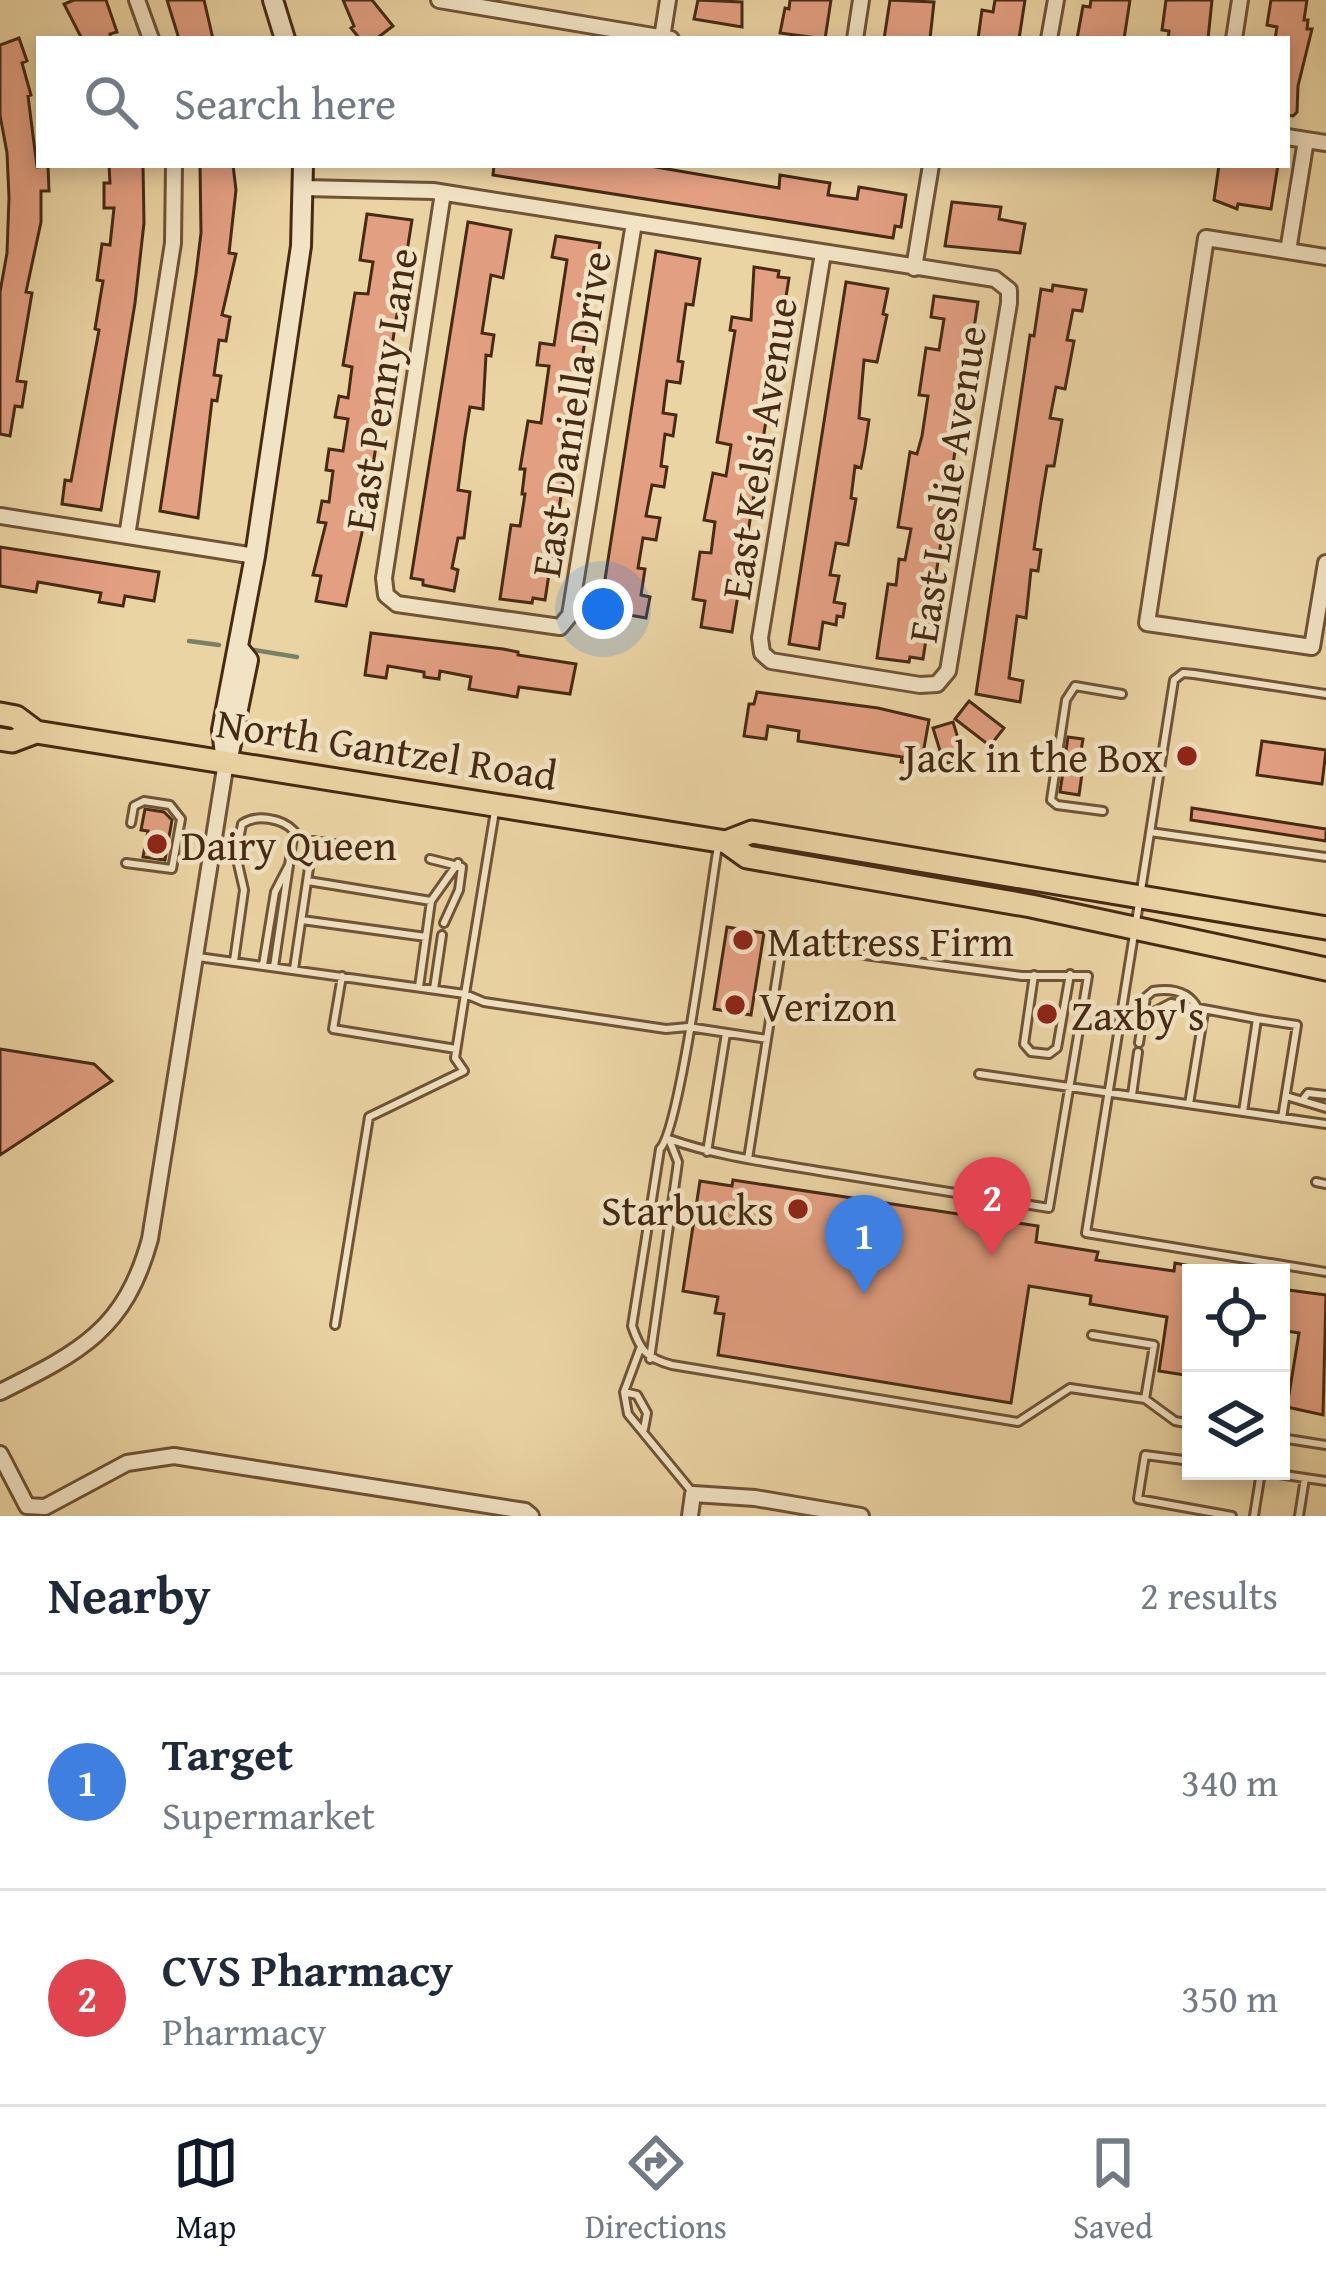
<!DOCTYPE html>
<html lang="en">
<head>
<meta charset="utf-8">
<style>
	:root { --surface:#fff; --page:#f6f6f7; --text:#1f2937; --muted:#747a83; --line:#e0e1e3; --accent:#111827 }
	body { margin:0; font-family:"Gentium Book Plus",serif; background:var(--page); color:var(--text) }
	.controls { position:absolute; right:36px; bottom:36px; display:grid; overflow:hidden; border-radius:0px; box-shadow:0 6px 18px #0003 }
	.controls button { width:108px; height:108px; display:grid; place-items:center; padding:0; border:0; border-bottom:3px solid var(--line); background:var(--surface); color:var(--text); font:60px sans-serif }
	.you { position:absolute; left:603px; top:609px; width:42px; height:42px; margin:-30px; border:9px solid #fff; border-radius:50%; background:#1a73e8; box-shadow:0 0 0 18px #1a73e833 }
	.badge { display:grid; place-items:center; width:78px; height:78px; border-radius:50%; background:var(--accent); color:#fff; font-size:39px; font-weight:700 }
	.pin { position:absolute; translate:-50% -99px; filter:drop-shadow(0 3px 6px #0008) }
	.pin::after { content:''; position:absolute; top:63px; width:42px; height:36px; background:inherit; clip-path:polygon(0 0,100% 0,50% 100%) }
	.list { margin:0; padding:0; list-style:none }
	h2 { display:flex; justify-content:space-between; align-items:center; height:156px; margin:0; padding:0 48px; font-size:51px }
	h2 small { font-size:39px; font-weight:400; color:var(--muted) }
	.list li { display:grid; grid-template-columns:78px 1fr auto; gap:36px; align-items:center; box-sizing:border-box; height:216px; padding:0 48px; border-top:3px solid var(--line) }
	.list b { display:block; font-size:45px; white-space:nowrap }
	.list p { margin:0; font-size:39px; white-space:nowrap; color:var(--muted) }
	.list em { font-size:39px; font-style:normal; color:var(--muted) }
	.icon { flex:none; width:66px; height:66px; fill:none; stroke:currentColor; stroke-width:2; stroke-linecap:round; stroke-linejoin:round }
	.map { position:relative; flex:none; width:1326px; height:1516px; overflow:hidden }
	.search { position:absolute; background:var(--surface); box-shadow:0 6px 18px #0003; left:36px; right:36px; top:36px; height:132px; display:flex; align-items:center; gap:30px; box-sizing:border-box; padding:0 42px; border-radius:0px; color:var(--muted); font-size:45px }
	.sheet { height:588px; background:var(--surface) }
	nav { display:flex; justify-content:space-around; align-items:center; box-sizing:border-box; height:168px; border-top:3px solid var(--line); background:var(--surface); font-size:33px; color:var(--muted) }
	nav a { display:grid; justify-items:center; gap:6px }
	nav .on { color:var(--accent) }
	.map>svg:first-child { display:block }
</style>
</head>
<body>
<div class="map">
<svg width="1326" height="1516" viewBox="0 0 1326 1516">
	<rect width="100%" height="100%" fill="#ebd4a4"/>
	<filter id="stains"><feTurbulence type="fractalNoise" baseFrequency=".00167" numOctaves="4"/><feColorMatrix values="0 0 0 0 .2 0 0 0 0 .09 0 0 0 0 .02 0 0 0 .5 -.17"/></filter>
	<radialGradient id="worn" r=".72"><stop offset=".6" stop-color="#630" stop-opacity="0"/><stop offset="1" stop-color="#630" stop-opacity=".3"/></radialGradient>
	<g fill="none" stroke-linecap="round" stroke-linejoin="round">
		<path stroke="#788068" stroke-width="4.5" d="M189,641l30,4
			M254,650l43,7"/>
	</g>
	<path fill="#e39f82" stroke="#462a12" stroke-width="3" d="M74,0h32l11,32 -7,2 1,5h-29l-18,-35z
		M167,0h37l9,39h-34z
		M343,0h29l21,26 -17,13h-16l-9,-11 3,-2z
		M698,0l44,2v25l-48,-8z
		M790,0h41l-6,39 -45,-6 5,-25 4,1z
		M890,0l44,2 -4,37h-46z
		M995,0h30l-6,39h-41l4,-29 11,2z
		M1091,0h39l-6,39h-47l6,-33 7,1z
		M1166,0h46l-4,39h-40l1,-8 -7,-1z
		M1271,0h36l-3,20h4l-1,9h5l-14,57 -1,26 -4,4 -6,-1v-76h-12l2,-12 -10,-2z
		M19,38l8,23 -5,2 9,32 -3,1 9,71 11,-1 1,25h-8v31l-15,70 6,1 -15,88 9,1 -4,25 -7,-1 -5,30 -10,-2v-142l7,-39 2,-55 -2,-45 -7,-38v-70z
		M109,165h34l1,58 -9,80 -34,207 -39,-6 3,-24 6,1 28,-151 -4,-1 8,-48 -6,-1 5,-36 8,1 4,-37h-10v-25h6z
		M200,165h33l3,25 -7,63 7,1 -14,61 8,2 -4,24 -7,-1 -5,35 7,1 -4,25 -5,-1 -14,118 -38,-7 36,-237 5,-41z
		M494,165h150l135,23 1,-13 24,4 26,4 -2,12 29,4 2,-12 47,8 -5,32 -6,-1 -2,12 -400,-63z
		M1219,165h59l-7,44 -33,-5 -1,5 -23,-9z
		M952,202l49,5 -2,12 26,5 -5,29 -75,-7z
		M367,214l45,6 -49,308 -17,78 -30,-5 5,-25 -8,-1 13,-52 -8,-1 4,-21 7,1 4,-31 -7,-1 3,-21 14,2 5,-32 -13,-2 4,-21 9,2 4,-31 -9,-2 12,-72 13,1 5,-32 -13,-2z
		M468,222l43,8 -8,48 -12,-3 -9,58 12,2 -3,21 -5,-1 -3,54 -13,-2 -5,30 -7,53 12,2 -6,46h-6l-6,30 6,2 -4,21 -31,-6v-5l-12,-2z
		M556,236l44,7 -55,357 -12,-2 -1,5 -32,-4 11,-74 9,1 5,-32h-3l3,-25h-5l8,-48 13,2 8,-57 -12,-1 3,-22 14,2 13,-85 -15,-3z
		M656,251l44,8 -7,46 -7,-1 -8,57 5,1 -3,21 -13,-2 -4,32 13,2 -3,21 -8,-2 -4,32 6,1 -3,20 -12,-2 -6,31 14,2 -4,22 -13,-2 -5,30 7,1 -4,26 9,2 -4,21 -33,-6 1,-5 -13,-2z
		M754,267l25,4 -1,6 11,1 -57,354 -31,-5 4,-26 -12,-2 7,-47 11,1 4,-31 -11,-2 9,-47 13,3 5,-31 -14,-3 18,-111 -5,-1 2,-13 19,3z
		M846,282l42,7 -5,25 4,1 -10,47 -13,-2 -5,58 10,2 -4,27 -4,21 -6,-2 -4,32 5,1 -8,46 -12,-2 -6,32 9,1 -5,26 11,2 -2,13 -6,-1 -1,9 -13,-3 -4,27 -30,-5z
		M1053,285l33,5 -4,21 -9,-1 -6,30 7,1 -9,48 -9,-2 -6,31 12,2 -8,46h-7l-6,36 -7,47 7,1 -3,21 -7,-1 -5,48 -9,-2 -8,62 14,3 -3,21 -44,-8 54,-359 4,1 7,-47 11,2z
		M934,296l44,6 -55,357 -13,-2 -1,5 -32,-4 11,-74 8,1 3,-26 6,1 6,-31 -13,-2 12,-75 7,2 5,-18 6,-40 -9,-1 7,-47 13,2 5,-31 -13,-2z
		M0,547l159,25 -5,29 -29,-5 -2,10 -24,-4 2,-9 -63,-11 -2,10 -36,-6z
		M371,633l132,16 15,3v3l58,9 -6,30 -51,-7 -2,10 -48,-8 2,-12 -31,-6 -1,8 -15,-2v-5l-36,-6 -2,12 -21,-3z
		M757,692l121,16 51,12 -8,45 -20,-3 1,-5 -104,-16 1,-10 -31,-5 -2,13 -22,-3 5,-32h5z
		M969,701l35,27 -14,18 -35,-27z
		M953,722l11,36 -20,6 -11,-36z
		M1068,737l15,2 -2,12 4,1 -6,43 -19,-3z
		M1262,741l64,9 -4,34 -65,-9z
		M1192,808l134,21v12l-135,-21z
		M145,809l19,3 8,8 -7,40 -22,-3 5,-26 -7,-1z
		M727,927l37,6 -13,82 -37,-6z
		M0,1049l94,15 18,17 -112,74z
		M733,1180l305,46 -2,16 62,10 -2,8 78,11 1,-8 16,3v110l-32,-5 8,-54 -77,-13 1,-8 -62,-10 -18,117 -293,-48 6,-41 -9,-1 3,-16 -35,-6 17,-110 32,5z
		M1281,1289l45,6 -3,120 -36,-8 12,-74 -18,-3z"/>
	<g fill="none" stroke-linecap="round" stroke-linejoin="round">
		<g stroke="#6f5436" stroke-width="12">
			<path id="lane" d="M1103,811l-46,-6 -6,-5 15,-100 9,-14 47,8
				M1150,832l176,25
				M718,846c-8,46 -37,281 -58,303l-28,177c8,24 14,32 40,39l346,57 52,-34 75,11 30,22 16,3
				M430,859l32,8 -3,23 -15,33
				M126,863l46,6 9,-50 -11,-14 -26,-4 -10,5 -3,17
				M308,881l123,20
				M1141,890l33,-210 9,-7 11,1 132,20
				M1139,903l-53,330 240,39
				M302,920l124,17
				M198,957l267,37 30,-183
				M234,961l10,-71 -8,-35 6,-31c14,-10 40,-6 52,7l-20,136
				M263,965l12,-73 14,-27
				M294,969l19,-128 27,4
				M1034,975l-10,69 7,8 18,2 8,-6 13,-74
				M342,976l-9,53 123,20
				M419,987l12,-86 27,-38
				M434,989l8,-54
				M1142,1018l29,-15 86,16
				M1139,1043l7,-46 7,-6c19,-3 36,0 45,18
				M979,1074l347,50
				M1132,1095l6,-43
				M1286,1096l40,12
				M1304,1098l4,-5 18,2
				M1189,1104l15,-92
				M1243,1112l14,-93 40,6 -15,93
				M669,1139c51,18 103,24 156,33 75,12 150,24 224,36l39,-232h-66l-240,-32 -34,215
				M707,1152l19,-119
				M1316,1182l10,2
				M335,1325l34,-208 95,-46 -9,-13 10,-64 19,8 182,27 22,-2 79,12
				M1092,1335l62,10 -9,54
				M640,1349l-16,43 4,22 65,79
				M650,1359l28,-197 -9,-23
				M624,1392l13,3 10,18 -3,16
				M1281,1438l45,7
				M1191,1461l-46,-6 -7,44 94,17
				M1259,1471l46,7 -6,38
				M1305,1478l21,3
				M1254,1516l7,-44"/>
		</g>
		<g stroke="#6f5436" stroke-width="20">
			<path id="street" d="M137,0l14,39
				M439,0l232,39
				M662,38l6,-38
				M855,39l6,-39
				M1049,39l7,-39
				M1234,39l6,-39
				M1287,137l39,6
				M304,188l129,3 562,88 14,11v13l-61,368 -11,13 -17,1 -149,-24 -9,-8 -2,-15 63,-385
				M443,193l-59,385 2,17 11,9 163,23 10,-12 64,-392
				M1288,251l18,-111
				M1326,257l-120,-19 -59,385 165,24 14,-84
				M914,268l17,-103
				M0,516l255,40
				M127,536l46,-293 1,-78
				M0,1392c80,-40 125,-62 150,-153l76,-477
				M0,1454l27,52 18,1 82,-44 47,-7 351,55 6,5
				M690,1516l3,-22 62,4 106,18"/>
		</g>
		<g stroke="#462a12" stroke-width="24">
			<path id="secondary" d="M273,0l12,39
				M229,753l19,-93 -9,-11
				M226,762l-4,-32 33,-174 46,-310 2,-81"/>
		</g>
		<g stroke="#462a12" stroke-width="27">
			<path id="primary" d="M0,714l16,3 20,15 690,110 21,15 284,49 295,63
				M0,739l12,2 24,-9
				M726,842l26,-10 574,96"/>
		</g>
		<use href="#lane" stroke="#f2e3c4" stroke-width="6"/>
		<use href="#street" stroke="#f2e3c4" stroke-width="14"/>
		<use href="#secondary" stroke="#f2e3c4" stroke-width="18"/>
		<use href="#primary" stroke="#ebd4a4" stroke-width="21"/>
	</g>
	<g fill="#8f2418" stroke="#f2e3c4" stroke-width="4.5">
		<circle cx="1187" cy="756" r="12"/>
		<circle cx="157" cy="844" r="12"/>
		<circle cx="743" cy="940" r="12"/>
		<circle cx="735" cy="1005" r="12"/>
		<circle cx="1047" cy="1014" r="12"/>
		<circle cx="798" cy="1209" r="12"/>
	</g>
	<g text-anchor="middle" dominant-baseline="central" stroke-width="9" stroke-linejoin="round" paint-order="stroke">
		<g font-size="42" fill="#462a12" stroke="#f2e3c4">
			<text transform="translate(380 389) rotate(-81)">East Penny Lane</text>
			<text transform="translate(570 414) rotate(-81)">East Daniella Drive</text>
			<text transform="translate(758 448) rotate(-81)">East Kelsi Avenue</text>
			<text transform="translate(946 484) rotate(-81)">East Leslie Avenue</text>
			<text transform="translate(387 748) rotate(9)">North Gantzel Road</text>
		</g>
		<g font-size="42" fill="#462a12" stroke="#f2e3c4" text-anchor="start">
			<text x="1163" y="756" text-anchor="end">Jack in the Box</text>
			<text x="181" y="844">Dairy Queen</text>
			<text x="767" y="940">Mattress Firm</text>
			<text x="759" y="1005">Verizon</text>
			<text x="1071" y="1014">Zaxby's</text>
			<text x="774" y="1209" text-anchor="end">Starbucks</text>
		</g>
	</g>
	<rect width="100%" height="100%" filter="url(#stains)"/>
	<rect width="100%" height="100%" fill="url(#worn)"/>
</svg>
<div class="controls">
<button><svg class="icon" aria-label="locate" viewBox="0 0 24 24"><circle cx="12" cy="12" r="6"/><path d="M12 2v4M12 18v4M2 12h4M18 12h4"/></svg></button>
<button><svg class="icon" aria-label="layers" viewBox="0 0 24 24"><path d="M12 4l9 5-9 5-9-5zM3 14l9 5 9-5"/></svg></button>
</div>
<div class="you"></div>
<div class="pin badge" style="left:864px;top:1294px;background:#3f7fe0">1</div>
<div class="pin badge" style="left:992px;top:1256px;background:#e0444e">2</div>
<div class="search"><svg class="icon" aria-label="search" viewBox="0 0 24 24"><circle cx="10" cy="10" r="6"/><path d="M15 15l6 6"/></svg>Search here</div>
</div>
<section class="sheet">
<h2>Nearby<small>2 results</small></h2>
<ul class="list">
<li><span class="badge" style="background:#3f7fe0">1</span><div><b>Target</b><p>Supermarket</p></div><em>340 m</em></li>
<li><span class="badge" style="background:#e0444e">2</span><div><b>CVS Pharmacy</b><p>Pharmacy</p></div><em>350 m</em></li>
</ul>
</section>
<nav>
<a class="on"><svg class="icon" aria-label="map" viewBox="0 0 24 24"><path d="M3 6l6-2 6 2 6-2v14l-6 2-6-2-6 2zM9 4v14M15 6v14"/></svg>Map</a>
<a><svg class="icon" aria-label="directions" viewBox="0 0 24 24"><path d="M12 3l9 9-9 9-9-9zM9 14v-3h6M13 9l2 2-2 2"/></svg>Directions</a>
<a><svg class="icon" aria-label="saved" viewBox="0 0 24 24"><path d="M7 4h10v16l-5-4-5 4z"/></svg>Saved</a>
</nav>
</body>
</html>
